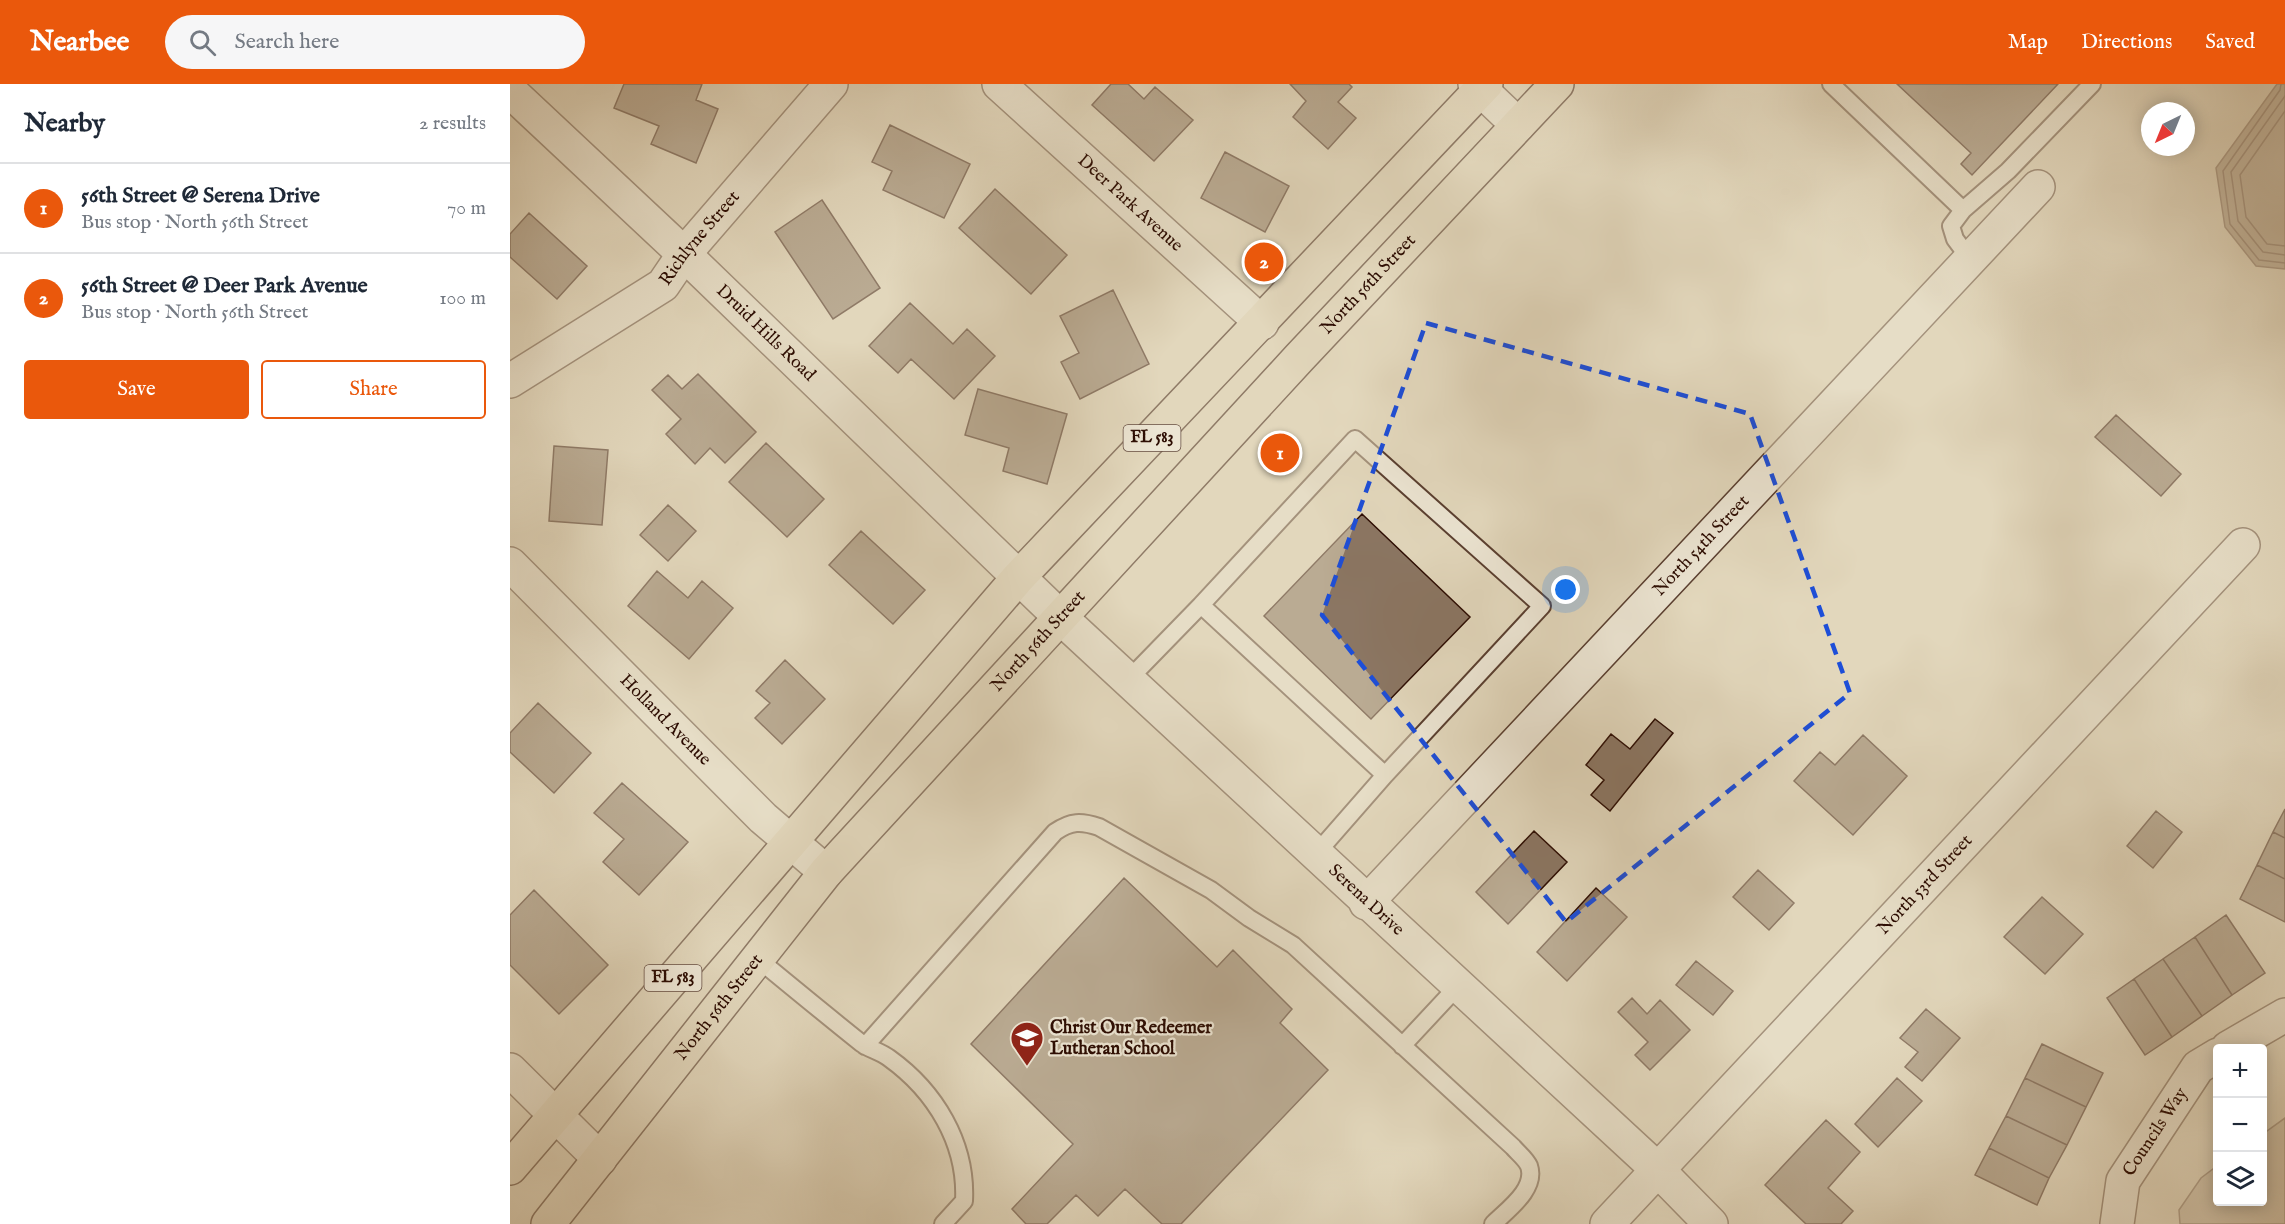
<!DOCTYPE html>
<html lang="en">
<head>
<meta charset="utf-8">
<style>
	:root { --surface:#fff; --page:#f6f6f7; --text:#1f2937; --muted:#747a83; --line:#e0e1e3; --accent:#ea580c }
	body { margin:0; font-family:"IM FELL English",serif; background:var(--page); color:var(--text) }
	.controls { position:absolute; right:18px; bottom:18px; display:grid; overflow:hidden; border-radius:6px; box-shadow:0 3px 15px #0003 }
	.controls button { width:54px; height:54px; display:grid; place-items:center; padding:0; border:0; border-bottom:2px solid var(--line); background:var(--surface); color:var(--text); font:30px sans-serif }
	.compass { position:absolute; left:1631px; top:18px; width:54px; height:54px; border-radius:50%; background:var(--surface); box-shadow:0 3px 15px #0003; rotate:223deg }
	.you { position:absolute; left:1056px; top:506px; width:21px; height:21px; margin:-15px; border:4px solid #fff; border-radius:50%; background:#1a73e8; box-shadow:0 0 0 9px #1a73e833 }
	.badge { display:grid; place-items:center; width:39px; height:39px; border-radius:50%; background:var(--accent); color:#fff; font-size:20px; font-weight:700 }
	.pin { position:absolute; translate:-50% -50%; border:3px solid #fff; box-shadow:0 2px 6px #0006 }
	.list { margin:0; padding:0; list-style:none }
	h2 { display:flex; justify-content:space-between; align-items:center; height:78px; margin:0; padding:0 24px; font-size:26px }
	h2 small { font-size:20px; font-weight:400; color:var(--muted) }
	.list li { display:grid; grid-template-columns:39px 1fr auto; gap:18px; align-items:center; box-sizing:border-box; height:90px; padding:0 24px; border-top:2px solid var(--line) }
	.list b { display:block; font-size:22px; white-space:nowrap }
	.list p { margin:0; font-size:20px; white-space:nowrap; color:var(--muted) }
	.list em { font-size:20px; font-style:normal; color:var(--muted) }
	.actions { display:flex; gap:12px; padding:18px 24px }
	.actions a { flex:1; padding:14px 0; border:2px solid var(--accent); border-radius:6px; text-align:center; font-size:21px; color:var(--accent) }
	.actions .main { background:var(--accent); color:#fff }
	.icon { flex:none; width:33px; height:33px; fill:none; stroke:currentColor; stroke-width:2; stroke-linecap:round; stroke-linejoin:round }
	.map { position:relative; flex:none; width:1775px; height:1140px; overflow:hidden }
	header { display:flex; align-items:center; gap:36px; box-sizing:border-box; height:84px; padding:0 30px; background:var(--accent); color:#fff }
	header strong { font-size:28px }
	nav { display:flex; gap:33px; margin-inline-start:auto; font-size:21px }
	.search { width:420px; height:54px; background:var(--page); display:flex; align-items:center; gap:15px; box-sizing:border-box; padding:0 21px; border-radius:33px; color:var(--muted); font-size:22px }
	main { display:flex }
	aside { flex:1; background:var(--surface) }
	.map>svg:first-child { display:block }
</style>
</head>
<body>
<header>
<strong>Nearbee</strong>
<div class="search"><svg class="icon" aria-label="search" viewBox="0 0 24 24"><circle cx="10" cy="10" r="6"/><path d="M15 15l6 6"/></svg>Search here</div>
<nav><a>Map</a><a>Directions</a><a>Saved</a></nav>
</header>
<main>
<aside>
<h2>Nearby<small>2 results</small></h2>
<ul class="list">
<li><span class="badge">1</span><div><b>56th Street @ Serena Drive</b><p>Bus stop · North 56th Street</p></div><em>70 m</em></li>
<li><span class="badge">2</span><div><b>56th Street @ Deer Park Avenue</b><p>Bus stop · North 56th Street</p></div><em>100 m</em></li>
</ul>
<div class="actions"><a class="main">Save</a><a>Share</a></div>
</aside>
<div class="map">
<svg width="1775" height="1140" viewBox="0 0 1775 1140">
	<rect width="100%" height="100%" fill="#e2d7bc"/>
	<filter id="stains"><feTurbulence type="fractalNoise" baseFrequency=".00333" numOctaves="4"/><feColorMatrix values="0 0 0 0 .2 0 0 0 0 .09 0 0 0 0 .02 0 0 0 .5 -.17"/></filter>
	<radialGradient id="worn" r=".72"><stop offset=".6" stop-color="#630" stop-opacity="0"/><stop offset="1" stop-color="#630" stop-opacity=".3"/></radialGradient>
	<path fill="#c3b49c" stroke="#78604f" stroke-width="1.5" d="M1775,1034v106h-105l-1,-14 22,-32 16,-12 1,36h44l1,-68z"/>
	<path fill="#a4927d" stroke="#745c4c" stroke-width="1.5" d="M1767,0h8v185l-29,-3 -31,-39 -9,-59z"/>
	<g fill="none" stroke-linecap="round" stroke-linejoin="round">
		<path stroke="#684f40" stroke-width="1.5" d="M1771,0l-1,6 -57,81 7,53 29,36 26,3
			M1775,12l-54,76 7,49 25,31 22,3
			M1775,27l-45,64 6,42 21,27 18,2"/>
	</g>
	<path fill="#8b7663" stroke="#2c0c02" stroke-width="1.5" d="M114,0h78l-6,16 22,9 -22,54 -45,-19 8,-18 -45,-18z
		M601,0h17l16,15 11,-12 38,33 -39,41 -62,-56z
		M780,0h59l3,3 -14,15 18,16 -28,31 -35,-32 13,-16z
		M1387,0h161l-86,91 -11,-11 10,-11z
		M380,41l80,39 -26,54 -61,-28 9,-19 -20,-9z
		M715,68l64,34 -24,46 -64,-34z
		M485,105l72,66 -36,39 -72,-66z
		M312,116l58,88 -47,31 -58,-87z
		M19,129l58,53 -30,33 -47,-42v-23z
		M603,206l36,74 -69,35 -19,-37 18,-9 -19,-37z
		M400,219l43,41 14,-15 28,27 -41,43 -43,-40 -13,14 -29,-27z
		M188,290l58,58 -31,31 -15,-15 -15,16 -29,-30 15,-15 -29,-29 16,-15 14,14z
		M468,305l89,25 -20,70 -44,-13 6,-23 -44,-13z
		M1606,331l65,59 -20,22 -66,-59z
		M256,359l58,56 -37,38 -58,-55z
		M44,362l54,4 -6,75 -53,-4z
		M158,421l28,26 -28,30 -28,-26z
		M852,430l108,103 -99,102 -107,-103z
		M351,447l64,59 -32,34 -64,-59z
		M147,487l31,27 14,-17 31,27 -44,51 -61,-53z
		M275,576l40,39 -43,45 -27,-26 15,-15 -14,-12z
		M28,619l53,50 -37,40 -44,-41v-19z
		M1145,635l18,14 -63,78 -19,-16 13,-15 -18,-15 25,-31 19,15z
		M1353,651l44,41 -54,59 -59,-54 26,-29 15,13z
		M112,699l66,59 -49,53 -36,-33 21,-23 -30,-26z
		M1775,725v29l-12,-6z
		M1646,727l26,21 -29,36 -26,-22z
		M1024,747l33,31 -59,62 -32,-32z
		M1763,748l12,6v41l-28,-14z
		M1747,781l28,14v43l-45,-23z
		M1248,786l36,33 -25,27 -36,-33z
		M614,794l93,89 16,-17 59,59 -12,14 48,47 -147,154h-19l-37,-35 -27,27 -22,-21 -29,29h-21l-14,-15 61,-65 -102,-100z
		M1086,804l31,29 -60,64 -30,-29z
		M24,806l74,75 -49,49 -49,-49v-50z
		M1532,813l41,37 -38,40 -41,-37z
		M1716,831l39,58 -33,22 -37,-58z
		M1685,853l37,58 -30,21 -39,-57z
		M1653,875l39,57 -30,21 -38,-58z
		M1186,877l37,30 -20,24 -37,-30z
		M1624,895l38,58 -27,18 -38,-57z
		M1122,914l15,16 13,-14 30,30 -40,40 -15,-15 13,-13 -30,-30z
		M1416,925l34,29 -38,43 -17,-14 13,-15 -18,-14z
		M1532,960l61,29 -17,34 -61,-29z
		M1387,994l25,23 -44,46 -23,-23z
		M1515,994l61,29 -19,38 -61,-29z
		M1496,1032l61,29 -18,33 -60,-30z
		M1316,1036l34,32 -32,36 25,23 -12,13h-35l-41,-39z
		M1479,1064l60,30 -12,27 -62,-30z"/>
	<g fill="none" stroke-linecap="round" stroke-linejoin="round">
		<g stroke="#5a3f30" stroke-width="20">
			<path id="service" d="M1321,0l132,126
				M1460,175l-15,-20 -4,-13 12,-16 45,-39 84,-87
				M691,521l154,-166 187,167 -157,169
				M618,596l73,-75 184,170 -70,80
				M248,875c34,28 68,56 103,84 8,6 19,8 28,15 46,33 78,85 75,143l-21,23
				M355,962l190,-214c16,-11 26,-11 44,-5l112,63 38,28 44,27 220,202c5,6 13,12 16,19 8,23 -22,44 -36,58
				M892,962l55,-59"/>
		</g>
		<g stroke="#5a3f30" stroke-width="36">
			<g id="minor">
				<path id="s1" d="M489,0l263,239"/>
				<path d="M965,0l43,41"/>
				<path id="s2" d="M0,297l153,-96 21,-31 147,-170"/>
				<path id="s3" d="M0,480l253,254 63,54"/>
				<path id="s4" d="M856,819l672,-716"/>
				<path d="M1718,964l57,-33"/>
				<path d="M0,986l90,89"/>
				<path id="s5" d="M1097,1140l636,-679"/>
				<path id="s6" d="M1607,1140l6,-43 75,-114 20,-12"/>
			</g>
		</g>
		<g stroke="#5a3f30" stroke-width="36">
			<g id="tertiary">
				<path id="s7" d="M0,7l174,163 376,363 597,552 54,55"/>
			</g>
		</g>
		<g stroke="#2c0c02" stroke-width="36">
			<g id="primary">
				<path d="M0,1084l508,-590 468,-494"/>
				<path id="s8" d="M38,1140l278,-352 473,-514 258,-274"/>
			</g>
		</g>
		<use href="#service" stroke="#ece5d3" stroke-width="16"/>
		<use href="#minor" stroke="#ece5d3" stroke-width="33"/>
		<use href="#tertiary" stroke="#ece5d3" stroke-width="33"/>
		<use href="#primary" stroke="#e2d7bc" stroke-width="33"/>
	</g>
	<path d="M0 0H1775V1140H0ZM916,239l324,91 100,279 -284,229 -244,-307z" fill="#e2d7bc" fill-opacity=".55" fill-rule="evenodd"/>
	<path fill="none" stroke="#1d4ed8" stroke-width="4.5" stroke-dasharray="12 8" stroke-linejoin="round" d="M916,239l324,91 100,279 -284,229 -244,-307z"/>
	<defs>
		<g id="school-pin" transform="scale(1.725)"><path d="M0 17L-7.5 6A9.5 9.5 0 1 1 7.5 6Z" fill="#8f2418" stroke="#ece5d3"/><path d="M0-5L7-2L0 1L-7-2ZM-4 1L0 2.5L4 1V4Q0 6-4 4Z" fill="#fff"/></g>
	</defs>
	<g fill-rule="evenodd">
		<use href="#school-pin" x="517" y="954"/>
	</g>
	<g text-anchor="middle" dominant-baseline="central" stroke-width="4.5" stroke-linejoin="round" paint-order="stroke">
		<g fill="#ece5d3" stroke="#664d41" stroke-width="1.5">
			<rect x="613.5" y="341" width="57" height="26" rx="4.5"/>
			<rect x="134.5" y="881" width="57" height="26" rx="4.5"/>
		</g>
		<g font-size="16" font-weight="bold" fill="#2c0c02">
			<text x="642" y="354">FL 583</text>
			<text x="163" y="894">FL 583</text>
		</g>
		<g font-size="18" fill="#2c0c02" stroke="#ece5d3">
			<text stroke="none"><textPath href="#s1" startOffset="177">Deer Park Avenue</textPath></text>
			<text stroke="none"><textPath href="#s2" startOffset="240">Richlyne Street</textPath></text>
			<text stroke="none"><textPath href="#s8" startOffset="1248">North 56th Street</textPath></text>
			<text stroke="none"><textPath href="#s7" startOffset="352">Druid Hills Road</textPath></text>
			<text stroke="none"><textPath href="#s4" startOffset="490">North 54th Street</textPath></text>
			<text stroke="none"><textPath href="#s8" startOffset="762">North 56th Street</textPath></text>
			<text stroke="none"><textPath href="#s3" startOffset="220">Holland Avenue</textPath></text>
			<text stroke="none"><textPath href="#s5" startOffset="465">North 53rd Street</textPath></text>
			<text stroke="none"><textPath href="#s7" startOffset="1178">Serena Drive</textPath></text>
			<text stroke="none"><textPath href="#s8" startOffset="276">North 56th Street</textPath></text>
			<text stroke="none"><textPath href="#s6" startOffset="102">Councils Way</textPath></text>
		</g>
		<g font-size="18" font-weight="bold" fill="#2c0c02" stroke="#ece5d3" text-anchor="start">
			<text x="540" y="944">Christ Our Redeemer<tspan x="540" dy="21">Lutheran School</tspan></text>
		</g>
	</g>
	<rect width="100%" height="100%" filter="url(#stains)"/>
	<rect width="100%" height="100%" fill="url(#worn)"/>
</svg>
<div class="controls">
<button>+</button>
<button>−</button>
<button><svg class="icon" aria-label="layers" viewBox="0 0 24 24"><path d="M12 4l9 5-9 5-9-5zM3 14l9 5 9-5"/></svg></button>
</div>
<svg class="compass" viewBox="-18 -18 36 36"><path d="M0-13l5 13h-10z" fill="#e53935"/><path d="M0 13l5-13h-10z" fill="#747a83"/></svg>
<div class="you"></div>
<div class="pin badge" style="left:770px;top:369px">1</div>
<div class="pin badge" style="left:754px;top:178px">2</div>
</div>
</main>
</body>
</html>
